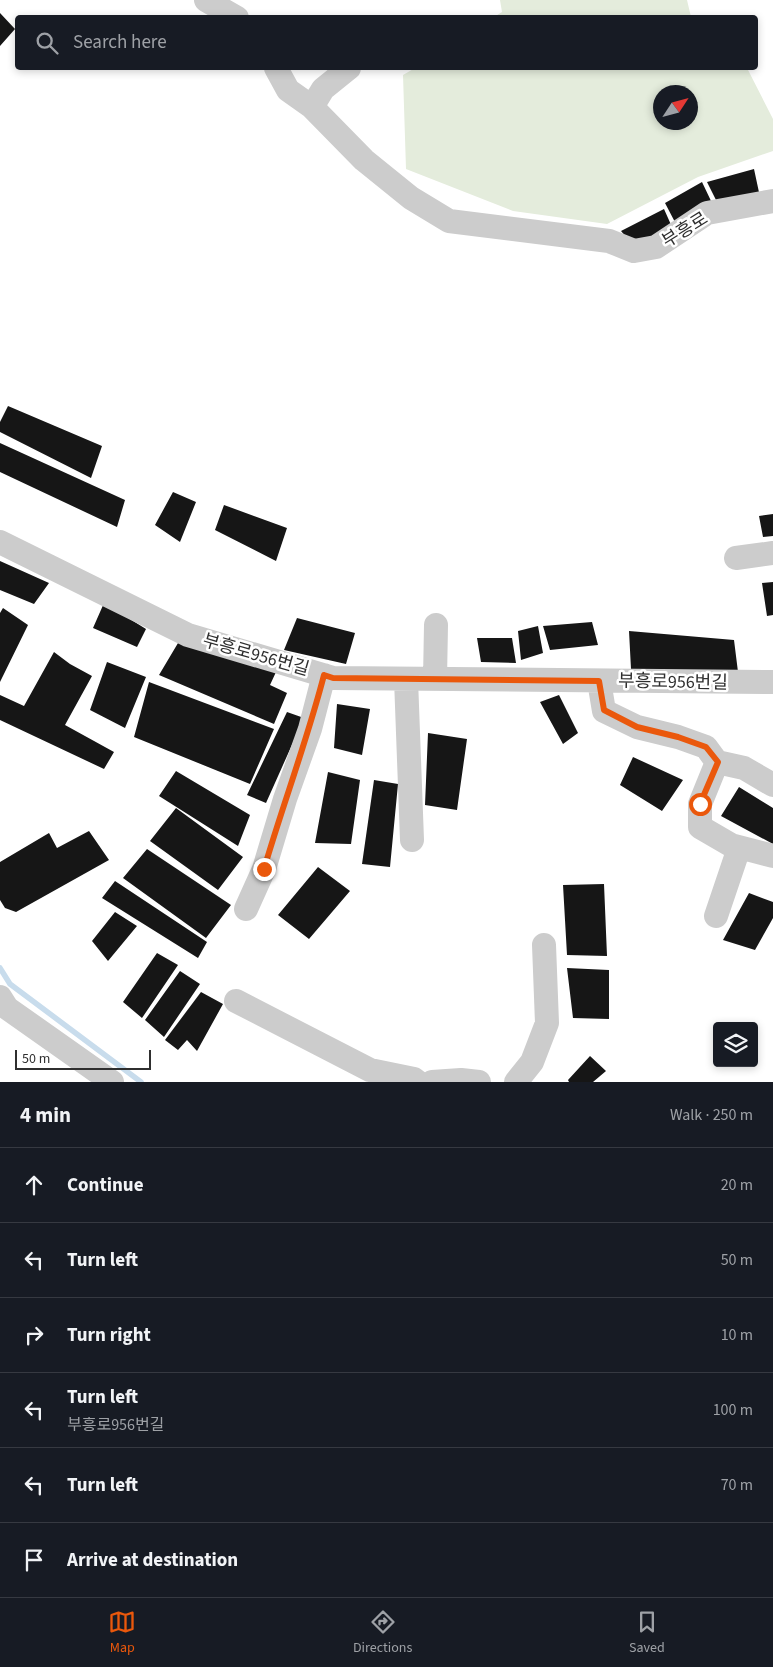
<!DOCTYPE html>
<html lang="en">
<head>
<meta charset="utf-8">
<style>
	:root { --surface:#171b24; --page:#20242c; --text:#f1f3f6; --muted:#9ea1a6; --line:#363941; --accent:#ea580c }
	body { margin:0; font-family:"Source Sans 3","Noto Sans KR",sans-serif; background:var(--page); color:var(--text) }
	.controls { position:absolute; right:15px; bottom:15px; display:grid; overflow:hidden; border-radius:5px; box-shadow:0 2px 8px #0003 }
	.controls button { width:45px; height:45px; display:grid; place-items:center; padding:0; border:0; border-bottom:1px solid var(--line); background:var(--surface); color:var(--text); font:25px sans-serif }
	.compass { position:absolute; left:653px; top:85px; width:45px; height:45px; border-radius:50%; background:var(--surface); box-shadow:0 2px 8px #0003; rotate:54deg }
	.scale { position:absolute; left:15px; bottom:12px; width:136px; box-sizing:border-box; padding-left:5px; border:2px solid #2f2f2f; border-top:0; font-size:14px; line-height:18px; white-space:nowrap; color:#2f2f2f; -webkit-text-stroke:4px #fff; paint-order:stroke }
	.stop { position:absolute; width:15px; height:15px; margin:-11px; border:4px solid #ea580c; border-radius:50%; background:#fff }
	.stop.end { background:#ea580c; border-color:#fff; box-shadow:0 1px 5px #0008 }
	.list { margin:0; padding:0; list-style:none }
	h2 { display:flex; justify-content:space-between; align-items:center; height:65px; margin:0; padding:0 20px; font-size:21px }
	h2 small { font-size:16px; font-weight:400; color:var(--muted) }
	.list li { display:grid; grid-template-columns:32px 1fr auto; gap:15px; align-items:center; box-sizing:border-box; height:75px; padding:0 20px; border-top:1px solid var(--line) }
	.list b { display:block; font-size:19px; white-space:nowrap }
	.list p { margin:0; font-size:16px; white-space:nowrap; color:var(--muted) }
	.list em { font-size:16px; font-style:normal; color:var(--muted) }
	.icon { flex:none; width:28px; height:28px; fill:none; stroke:currentColor; stroke-width:2; stroke-linecap:round; stroke-linejoin:round }
	.map { position:relative; flex:none; width:773px; height:1082px; overflow:hidden }
	.search { position:absolute; background:var(--surface); box-shadow:0 2px 8px #0003; left:15px; right:15px; top:15px; height:55px; display:flex; align-items:center; gap:12px; box-sizing:border-box; padding:0 18px; border-radius:5px; color:var(--muted); font-size:19px }
	.sheet { height:515px; background:var(--surface) }
	nav { display:flex; justify-content:space-around; align-items:center; box-sizing:border-box; height:70px; border-top:1px solid var(--line); background:var(--surface); font-size:14px; color:var(--muted) }
	nav a { display:grid; justify-items:center; gap:2px }
	nav .on { color:var(--accent) }
	.map>svg:first-child { display:block }
</style>
</head>
<body>
<div class="map">
<svg width="773" height="1082" viewBox="0 0 773 1082">
	<rect width="100%" height="100%" fill="#fff"/>
	<path fill="#e4ecdc" fill-rule="evenodd" d="M500,0h187l4,17h-197l8,-5z
		M415,68h332l26,51v32l-75,26 -91,47 -94,-13 -107,-42 -3,-94zM660,92h30v30h-30z"/>
	<g fill="none" stroke-linecap="round" stroke-linejoin="round">
		<path stroke="#c8dcec" stroke-width="5.5" d="M0,968l10,16 131,98"/>
	</g>
	<path fill="#161616" d="M0,13l15,16 -15,17z
		M754,169l6,28 -42,7 -11,-22z
		M702,182l10,21 -35,23 -12,-23z
		M664,209l8,18 -39,18 -12,-14z
		M8,406l94,40 -11,32 -91,-46v-10z
		M0,443l125,57 -8,27 -117,-55z
		M173,492l23,10 -16,40 -25,-17z
		M224,505l63,23 -11,33 -61,-31z
		M773,514v22l-10,1 -4,-21z
		M0,561l49,22 -15,21 -34,-14z
		M773,582v33l-6,1 -5,-33z
		M104,603l42,26 -9,18 -44,-19z
		M3,608l25,17 -28,57v-69z
		M297,618l58,15 -9,31 -62,-14z
		M592,622l6,23 -48,5 -7,-24z
		M538,626l5,27 -22,7 -3,-29z
		M629,631l105,9 4,32 -107,-3z
		M181,638l95,34 -6,13 17,8 -13,31 -115,-49z
		M477,638h35l4,25 -35,-1z
		M54,652l16,12 22,12 -27,49 49,27 -10,17 -104,-49v-25l24,11z
		M107,662l39,15 -21,51 -35,-18z
		M149,682l125,47 -24,55 -116,-47z
		M559,695l19,38 -15,11 -23,-42z
		M337,704l33,5 -8,46 -28,-7z
		M287,712l17,6 -38,85 -19,-8z
		M428,733l39,6 -10,71 -32,-5z
		M633,757l50,23 -21,31 -42,-26z
		M176,771l74,44 -12,31 -79,-50z
		M328,772l32,8 -9,64 -36,-1z
		M374,780l24,4 -8,83 -28,-3z
		M739,787l34,21v36l-52,-28z
		M176,808l67,49 -25,33 -68,-49z
		M89,831l20,29 -93,52 -11,-4 -5,-8v-38l49,-29 8,15z
		M147,849l84,56 -25,33 -83,-60z
		M318,867l32,24 -41,48 -31,-24z
		M115,881l92,61 -9,16 -96,-60z
		M604,884l3,72 -40,-1 -4,-70z
		M749,893l24,9v16l-18,32 -32,-10z
		M115,912l22,14 -29,35 -16,-20z
		M157,953l21,12 -36,53 -19,-16z
		M567,968l42,2v49l-36,-1z
		M180,971l20,13 -36,53 -19,-17z
		M201,992l22,12 -26,47 -10,-11 -9,10 -13,-10z
		M590,1056l16,15 -13,11h-24l-1,-2z"/>
	<g fill="none" stroke-linecap="round" stroke-linejoin="round">
		<path stroke="#ccc" stroke-width="24" d="M206,0l31,18
			M276,68l12,22 24,17 52,53 47,38 38,23 160,20 25,10 22,-4 51,-34 66,-12
			M312,107l11,-18 26,-21
			M0,542l188,93 145,43 440,4
			M736,558l37,-5
			M406,679l6,161
			M435,679l1,-54
			M599,681l5,30 33,16 41,10 28,10 11,15 27,6 29,17
			M717,762l-17,42v23l31,18 42,11
			M246,909l18,-40 21,-70 25,-70 14,-54
			M716,916l23,-68
			M0,997l7,11 105,74
			M236,1001l134,69 44,9 4,3
			M432,1082l29,-2 18,2
			M516,1082l16,-20 15,-39 -3,-78"/>
	</g>
	<g fill="none" stroke-linecap="round" stroke-linejoin="round">
		<path stroke="#ea580c" stroke-width="6" d="M264,869c19,-65 43,-128 60,-194l9,3 266,3 5,29 33,17 41,10 28,10 12,15 -18,42"/>
	</g>
	<g text-anchor="middle" dominant-baseline="central" stroke-width="5" stroke-linejoin="round" paint-order="stroke">
		<g font-size="18" fill="#2f2f2f" stroke="#fff">
			<text transform="translate(685 230) rotate(-32)">부흥로</text>
			<text transform="translate(256 655) rotate(16)">부흥로956번길</text>
			<text transform="translate(673 682) rotate(1)">부흥로956번길</text>
		</g>
	</g>
</svg>
<div class="controls">
<button><svg class="icon" aria-label="layers" viewBox="0 0 24 24"><path d="M12 4l9 5-9 5-9-5zM3 14l9 5 9-5"/></svg></button>
</div>
<svg class="compass" viewBox="-18 -18 36 36"><path d="M0-13l5 13h-10z" fill="#e53935"/><path d="M0 13l5-13h-10z" fill="#9ea1a6"/></svg>
<div class="scale">50 m</div>
<div class="stop" style="left:700px;top:804px"></div>
<div class="stop end" style="left:264px;top:869px"></div>
<div class="search"><svg class="icon" aria-label="search" viewBox="0 0 24 24"><circle cx="10" cy="10" r="6"/><path d="M15 15l6 6"/></svg>Search here</div>
</div>
<section class="sheet">
<h2>4 min<small>Walk · 250 m</small></h2>
<ul class="list">
<li><svg class="icon" aria-label="ahead" viewBox="0 0 24 24"><path d="M12 20V5M6 11l6-6 6 6"/></svg><div><b>Continue</b></div><em>20 m</em></li>
<li><svg class="icon" aria-label="left" viewBox="0 0 24 24"><path d="M17 20v-9H6M10 6l-5 5 5 5"/></svg><div><b>Turn left</b></div><em>50 m</em></li>
<li><svg class="icon" aria-label="right" viewBox="0 0 24 24"><path d="M7 20v-9h11M14 6l5 5-5 5"/></svg><div><b>Turn right</b></div><em>10 m</em></li>
<li><svg class="icon" aria-label="left" viewBox="0 0 24 24"><path d="M17 20v-9H6M10 6l-5 5 5 5"/></svg><div><b>Turn left</b><p>부흥로956번길</p></div><em>100 m</em></li>
<li><svg class="icon" aria-label="left" viewBox="0 0 24 24"><path d="M17 20v-9H6M10 6l-5 5 5 5"/></svg><div><b>Turn left</b></div><em>70 m</em></li>
<li><svg class="icon" aria-label="arrive" viewBox="0 0 24 24"><path d="M6 21V4h12l-3 4 3 4H6"/></svg><div><b>Arrive at destination</b></div></li>
</ul>
</section>
<nav>
<a class="on"><svg class="icon" aria-label="map" viewBox="0 0 24 24"><path d="M3 6l6-2 6 2 6-2v14l-6 2-6-2-6 2zM9 4v14M15 6v14"/></svg>Map</a>
<a><svg class="icon" aria-label="directions" viewBox="0 0 24 24"><path d="M12 3l9 9-9 9-9-9zM9 14v-3h6M13 9l2 2-2 2"/></svg>Directions</a>
<a><svg class="icon" aria-label="saved" viewBox="0 0 24 24"><path d="M7 4h10v16l-5-4-5 4z"/></svg>Saved</a>
</nav>
</body>
</html>
